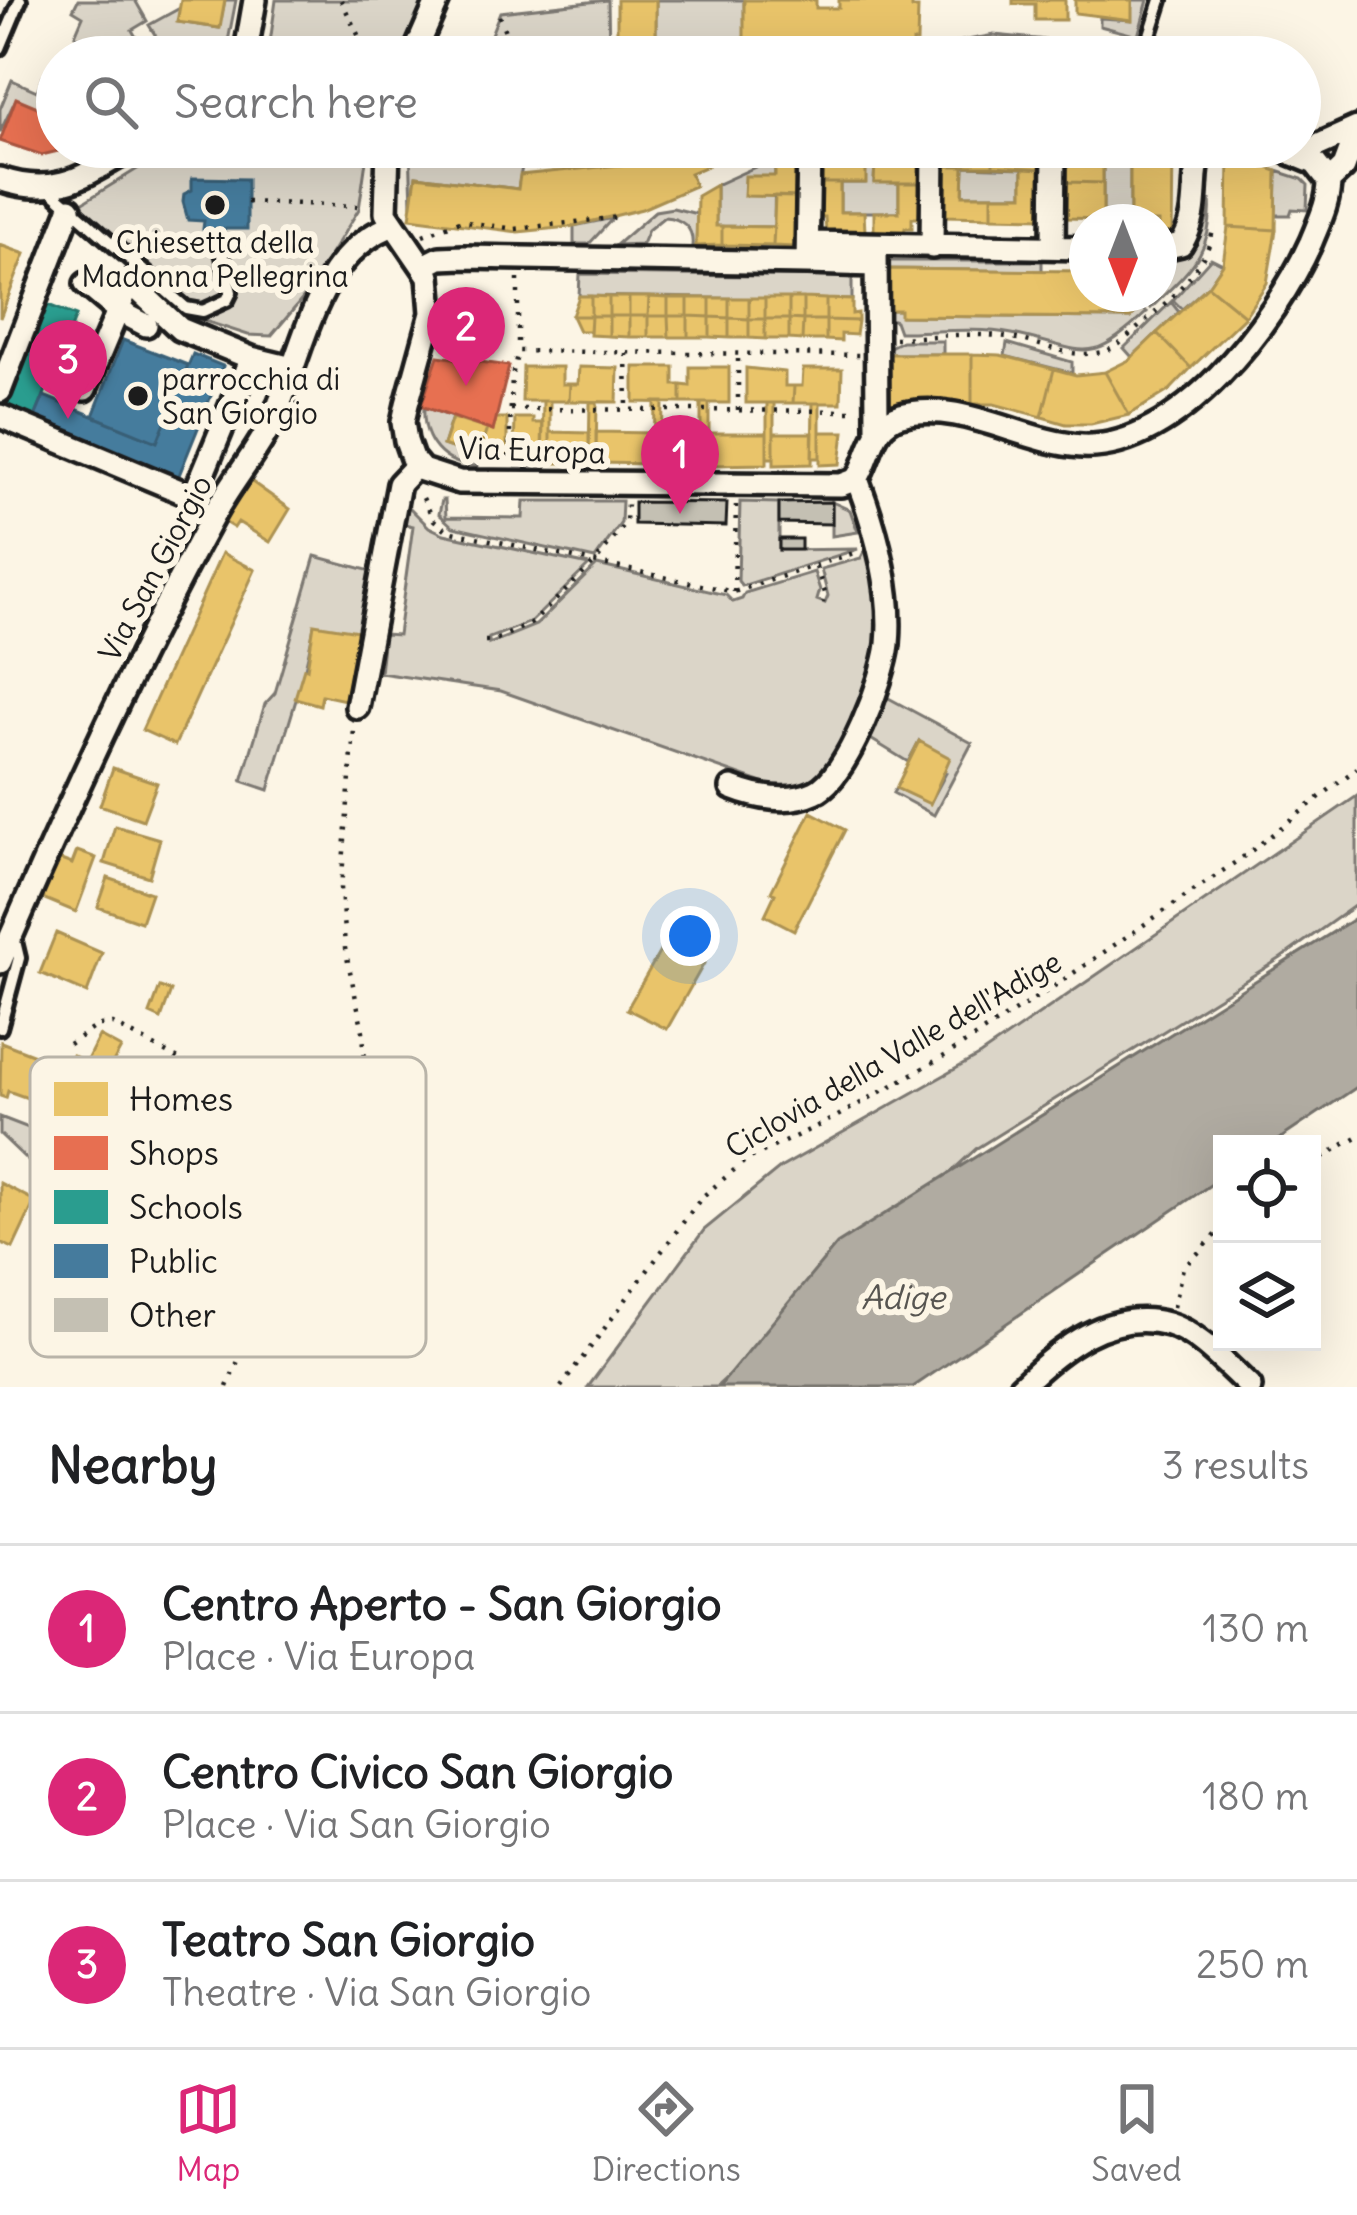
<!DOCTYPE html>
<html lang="en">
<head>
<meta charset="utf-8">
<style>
	:root { --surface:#fff; --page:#f2f2f2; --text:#202124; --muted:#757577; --line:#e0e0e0; --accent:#db2777 }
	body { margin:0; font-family:Delius,sans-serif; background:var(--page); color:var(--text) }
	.controls { position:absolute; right:36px; bottom:36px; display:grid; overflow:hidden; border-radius:0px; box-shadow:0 12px 48px #0002 }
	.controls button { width:108px; height:108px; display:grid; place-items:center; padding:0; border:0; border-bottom:3px solid var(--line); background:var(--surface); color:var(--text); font:60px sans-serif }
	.compass { position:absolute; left:1069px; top:204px; width:108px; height:108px; border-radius:50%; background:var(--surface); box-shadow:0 12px 48px #0002; rotate:180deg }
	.you { position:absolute; left:690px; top:936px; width:42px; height:42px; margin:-30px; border:9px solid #fff; border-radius:50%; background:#1a73e8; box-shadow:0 0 0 18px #1a73e833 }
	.badge { display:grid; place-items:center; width:78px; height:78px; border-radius:50%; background:var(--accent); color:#fff; font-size:39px; font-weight:700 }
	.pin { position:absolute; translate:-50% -99px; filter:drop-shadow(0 3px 6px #0008) }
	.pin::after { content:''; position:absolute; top:63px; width:42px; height:36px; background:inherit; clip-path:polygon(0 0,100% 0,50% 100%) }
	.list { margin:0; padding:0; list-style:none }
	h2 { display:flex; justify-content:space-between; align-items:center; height:156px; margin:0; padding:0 48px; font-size:51px }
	h2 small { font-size:39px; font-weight:400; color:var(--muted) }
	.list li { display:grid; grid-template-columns:78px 1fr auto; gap:36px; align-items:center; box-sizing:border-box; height:168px; padding:0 48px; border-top:3px solid var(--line) }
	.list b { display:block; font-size:45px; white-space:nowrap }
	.list p { margin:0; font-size:39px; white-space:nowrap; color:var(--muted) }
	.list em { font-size:39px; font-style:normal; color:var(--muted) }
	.icon { flex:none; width:66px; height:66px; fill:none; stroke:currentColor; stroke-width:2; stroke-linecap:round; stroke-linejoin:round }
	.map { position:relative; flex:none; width:1357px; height:1387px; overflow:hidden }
	.search { position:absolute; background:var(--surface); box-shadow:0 12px 48px #0002; left:36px; right:36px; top:36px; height:132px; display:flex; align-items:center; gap:30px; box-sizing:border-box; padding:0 42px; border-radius:66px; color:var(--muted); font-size:45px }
	.sheet { height:660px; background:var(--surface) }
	nav { display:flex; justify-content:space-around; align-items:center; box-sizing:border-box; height:168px; border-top:3px solid var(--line); background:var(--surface); font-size:33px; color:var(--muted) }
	nav a { display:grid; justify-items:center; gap:6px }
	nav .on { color:var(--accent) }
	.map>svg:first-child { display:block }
</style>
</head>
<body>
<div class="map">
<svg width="1357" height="1387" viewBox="0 0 1357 1387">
	<rect width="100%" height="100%" fill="#fcf5e5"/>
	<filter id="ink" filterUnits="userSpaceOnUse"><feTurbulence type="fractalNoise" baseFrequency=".00833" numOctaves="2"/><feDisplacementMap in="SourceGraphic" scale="24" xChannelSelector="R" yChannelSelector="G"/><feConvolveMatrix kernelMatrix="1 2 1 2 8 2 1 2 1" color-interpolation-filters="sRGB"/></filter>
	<g filter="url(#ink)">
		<path fill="#dbd5c8" stroke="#7c7872" stroke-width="3" d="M78,0h57l12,21 -15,9 9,16 -17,11h-43l7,-16 -13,-6 8,-19 -10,-6z
			M225,0h11l-11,57h-56l-20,-32 31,-17 -2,14 41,6z
			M276,0h150l-25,57h-133z
			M608,0l1,52h-8l-1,5h-118l18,-45z
			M656,0h88l1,53 16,-1v5h-105z
			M1132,0h16l-10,36 -38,-10v-8l31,2z
			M994,35l63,6 40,16c-45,-8 -71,-24 -121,-16 -19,3 -35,15 -54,16l35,-15z
			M43,76l14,6v18l-15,9 -26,-10 -16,33v-23l12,-29 25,11z
			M173,147h195l-9,62 -54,87 -34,40 -23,-1 -62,-20 -69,-61 -27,-31 -8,-20z
			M410,147h36l77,14 -5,28 -102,-13 -4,30z
			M840,147h59v15h-24l-1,20 25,1v29h-59v-29h25l1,-21h-25z
			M1103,147h27v73l-27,-1z
			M775,158l-1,69 -58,-1v-41z
			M964,166l59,2v27h-60z
			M1277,171l25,8 6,6 -1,25 -15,-1 -2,6h-14z
			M1210,199c4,55 -23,73 -59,109l-5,-6 13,-8 7,-12 3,-25c30,-6 39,-30 41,-58z
			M673,208l24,6 -1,32h-4c2,-19 -11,-28 -28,-29l-16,13 -6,14 -26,1 39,-34z
			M613,218l-24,26h-15v-18z
			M1211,258l12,6 -15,22 -26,23 -9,-9z
			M886,261h156v10l-156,-2z
			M580,274l272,3v23l-273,-4z
			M1171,302l8,10 -47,45 -8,-9z
			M1141,307l6,5c-61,58 -63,36 -135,22 -35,-7 -77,-2 -113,-2l-4,-11 -11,-4v-7h16l1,6 229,2z
			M902,341h41v13h-59v-4z
			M1007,343l65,19v11l-67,-17z
			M424,407l28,10 -9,28 35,12 -1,9c-34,0 -55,-25 -53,-59z
			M442,500h3l1,17 77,1 1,-17h98l-1,22 -26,36 -142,-32 -14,-13z
			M740,502l39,1v47l79,-1 -116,37 -4,-5z
			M832,502l18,8 8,22 -26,4z
			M408,506l21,21 15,7 145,31 -58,57 -42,16v6l47,-19 61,-60 129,30 7,7 9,-3 3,-6 69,-21 6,18 -3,10 8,3 3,-7 -7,-27 40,-11 10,-21 10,103 -17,63 -37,67c-14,18 -31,20 -53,17l-273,-96 -121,-18 4,-39 14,1 15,-109 -13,-3 4,-16z
			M315,556l56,15 -9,62 -48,-8c-9,55 -29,107 -45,165l-27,-9 23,-77 10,-11z
			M883,695l89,48 -38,72 -41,-22 3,-5 34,15 16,-30 -27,-32 -11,21 -44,-27z
			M1357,796v108l-76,54 -304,190 -261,239h-128l116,-157 76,-62 200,-113z
			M0,1117l65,25 -18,37 -47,-45z"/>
		<path fill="#b0aba1" stroke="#75726c" stroke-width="3" d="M1357,917v170l-85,57h-50v33l-309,210h-194l118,-143z"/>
		<path fill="#e9c46a" stroke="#ac9253" stroke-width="3" d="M181,0h44l-5,28 -43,-6z
			M617,0h39v57h-39z
			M744,0h72v8h23v-8h73v8h6l-1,34h-4v11h-13v4h-60v-17l-25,1v16h-54v-5l-17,1z
			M1013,0h52v20h-30v-16h-22z
			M1075,0h57v20l-57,-7z
			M640,147h61l6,19 -17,7 5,13 -53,23 -73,18 -51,5 -108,-14 6,-42 102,13 2,-14 121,-12z
			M792,147h4l-1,50 -51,-1 1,-20h30v-18z
			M820,147h20l1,15 25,-1v22h-46z
			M899,147h22l-1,36h-46l1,-21h24z
			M944,147h49v19h-49z
			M993,147h51v22l-51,-3z
			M1067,147h36v36l-36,-1z
			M1130,147h43l-1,93h-13v-18h-29z
			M1229,154l48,17 -1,59 -48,-3z
			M944,166h20l-1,29h29v22l-48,-1z
			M1023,168l21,1 -1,49 -51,-1v-22h31z
			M1067,182l36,1v36l-36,-1z
			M820,183h20v29h24l1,20h-39l-1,-15h-6z
			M899,183h21v35h-8v10h-7l-1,5 -30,-1v-20h25z
			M716,185v41h6v19l-26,1 1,-50z
			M775,196l20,1v50l-22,-1z
			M722,226l52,1 -1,19 -51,-1z
			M1228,227l48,3 -9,53 -22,33 -37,-30 15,-22z
			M0,245l25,9 -25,64z
			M1166,264v18l-7,7v-24z
			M886,269l201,2v23h67l-24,24 -230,-2v-6h-14z
			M1208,286l37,30 -54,52 -34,-35z
			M579,296h12v20h-19z
			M591,296l18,1v19h-18z
			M609,297h20v19h-20z
			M629,297h20l-1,19h-19z
			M649,297l19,1v18h-20z
			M668,298h20v18h-20z
			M688,298h22v19l-22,-1z
			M710,298h19v20l-19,-1z
			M729,298h20v21l-20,-1z
			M749,298h16v21h-16z
			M765,298h24v21h-24z
			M789,298h14v22l-14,-1z
			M803,298l23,1v21h-23z
			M826,299l26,1v14l6,-1v8l-32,-1z
			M572,316h19l-1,15h-11z
			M591,316h18v20l-19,-1z
			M609,316h20v21l-20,-1z
			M629,316h19v21h-19z
			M648,316h20l1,21h-21z
			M668,316h20v21h-19z
			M688,316l22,1v20h-22z
			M710,317l19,1v20l-19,-1z
			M729,318l20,1v19h-20z
			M749,319h16v20l-16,-1z
			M765,319h24v20h-24z
			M789,319l14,1 -1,20 -13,-1z
			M803,320h23v20h-24z
			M826,320l32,1 -2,14 -15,-1v7l-15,-1z
			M1157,333l34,35 -21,22 -41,25 -24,-43 24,-12z
			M884,354h88v50h-87z
			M972,354l28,1 54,14 -12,48 -48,-13h-22z
			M523,367h39v17h8l-1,17h-47z
			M579,367l39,1 -1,34 -48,-1 1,-17h8z
			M634,367h40v18h7v18l-47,-1z
			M690,367h39v36h-48v-18l9,1z
			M746,368l39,4v14h9l-1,17h-47z
			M803,369h39l-1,34h-48l1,-17h8z
			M1054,369l22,6 29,-3 24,43 -38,9h-25l-24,-7z
			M543,401h7v55l-8,-1z
			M590,402h7l-1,53h-7z
			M655,402h8l-1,58h-8z
			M701,403h8v57h-8z
			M767,403h7v55h-7z
			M813,403h7v55h-8z
			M452,418l35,11 -9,28 -35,-12z
			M496,418h11v36l-28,-1 8,-24 6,2z
			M515,418h18v5h10l-1,40h-19v-9h-9z
			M550,432l39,1v30h-39z
			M596,432l58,1v31l-58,-1z
			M820,432h24l-4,32 -20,1z
			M662,433h38l1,31h-39z
			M709,433h58v31l-58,1z
			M774,433h39l-1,31 -38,1z
			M245,477l45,32 -20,33 -32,-20 -4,6 -18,-11z
			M222,553l33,17 -80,175 -33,-15z
			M314,624l44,7 -13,69 -23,-5 -2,10 -25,-7 9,-30 3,1z
			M919,741l31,17 -20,46 -34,-16z
			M113,768l44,15 -14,37 -43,-15z
			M811,812l34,18 -51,100 -29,-15 10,-21 -4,-2z
			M115,826l45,13 -11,38 -45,-14z
			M77,851l19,7 -20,54 -41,-17 15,-39 22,8z
			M108,878l43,15 -10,29 -43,-15z
			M675,925l40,19 -48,85 -40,-20z
			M56,933l46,20 -15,40 -47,-20z
			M160,987l11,4 -10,28 -11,-5z
			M99,1036l22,12 -40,74 -21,-11 9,-17 -12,-7 15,-32 14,7z
			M1,1042l52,20 -14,40 -31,-11 -2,7 -6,-2z
			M0,1183l35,18 -22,47 -13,-6z"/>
		<path fill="#e76f51" stroke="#aa5641" stroke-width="3" d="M16,98l26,11 15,-9v47h18l-33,8 -42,-14z
			M438,356l71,10 -16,65 -72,-25z"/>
		<path fill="#2a9d8f" stroke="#26766c" stroke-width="3" d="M48,305l28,11 -43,106 -28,-11z"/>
		<path fill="#457b9d" stroke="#395e76" stroke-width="3" d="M192,178l55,1v50h-44l1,-8 -16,-1 -5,-18 1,-8 8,-4z
			M123,340l65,25 -31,77 -64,-26z
			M193,354l30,12 -46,114 -144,-58 11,-26 113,46z"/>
		<path fill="#c4c0b3" stroke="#1c1c1c" stroke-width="3" d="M634,502l93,1 -1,23 -92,-2z
			M832,502v22l-53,-1v-20z
			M779,539h22v11h-22z"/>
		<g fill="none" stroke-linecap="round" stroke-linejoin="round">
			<g stroke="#1c1c1c" stroke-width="20">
				<path id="lane" d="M0,48l20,-48
					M1143,57l18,-57
					M48,188l138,120 17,3 24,-11 4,-8 -9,-40
					M0,1028l19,-70 -5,-21"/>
			</g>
			<g stroke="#1c1c1c" stroke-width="30">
				<path id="street" d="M245,57l10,-57
					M413,57l25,-57
					M388,147l-2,66 43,63 3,37 -25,91 -4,18 3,19 6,17 10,12 37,12 382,3 16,-6c15,-24 14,-55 44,-64 60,-16 122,28 181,31 96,5 194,-126 229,-204 8,-20 18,-39 18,-61
					M1276,147l39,16 14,18
					M1297,155l60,-27
					M0,179c57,20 87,-5 135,-32
					M1329,181l15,-14 13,-35
					M808,243l279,5
					M876,245l1,184
					M932,247l1,-100
					M1053,247l1,-100
					M1159,249l22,-5c21,-31 9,-64 20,-97
					M807,263l68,2
					M424,266l16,-8 24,-1 343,6 2,-116
					M86,284l31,26 29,15
					M85,389l45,-107 50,47 71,29 41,10
					M0,391l70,-182
					M0,416l187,78 10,-6 54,-130
					M357,707l42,-223 18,-19
					M732,788c25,10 57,16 83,4 32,-14 69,-113 73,-148 5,-53 -12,-115 -31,-165
					M0,962c65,-151 134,-302 213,-446 16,-30 38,-56 54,-85 36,-67 43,-175 125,-205
					M1020,1387c39,-38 90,-79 148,-63 31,9 59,42 82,63"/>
			</g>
			<path stroke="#1c1c1c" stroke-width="4.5" stroke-dasharray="3 9" stroke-linecap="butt" d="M341,0l28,57
				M499,16l16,41
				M586,57h27
				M937,57c43,-19 89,-16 132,0
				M483,147l100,17 58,-9
				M610,147l25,7
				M740,163l28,-16
				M247,202l110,4
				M423,235l37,-14 55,8 105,-12
				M518,279v72
				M895,338c36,-1 76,-6 112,-1 41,6 68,28 109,10 32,-29 94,-75 97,-120
				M626,353l1,54
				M511,409l348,2
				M738,410v-54
				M509,457l3,-81 6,-25 341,4
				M423,498l11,22 14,11 286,61 126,-41
				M816,567l9,26 -2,10
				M734,592l2,-88
				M485,641h8l39,-18 64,-62 30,-38 1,-20
				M69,1044l29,-19 15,-1 86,46 148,61
				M1312,1163l45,-26
				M1173,1307l10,-39 39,-39
				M227,1387l36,-86 84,-170 18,-68 -2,-32 -18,-83 -4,-60 13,-159
				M561,1387l141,-190 44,-37 88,-42 114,-64 105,-67 193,-132 111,-87"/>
			<use href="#lane" stroke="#fcf5e5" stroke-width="10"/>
			<use href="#street" stroke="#fcf5e5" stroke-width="21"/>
		</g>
	</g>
	<g fill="#1c1c1c" stroke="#fcf5e5" stroke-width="4.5">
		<circle cx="215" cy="205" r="12"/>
		<circle cx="138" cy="396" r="12"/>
	</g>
	<g text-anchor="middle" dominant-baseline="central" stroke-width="12" stroke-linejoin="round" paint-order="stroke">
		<g font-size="30" fill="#1c1c1c" stroke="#fcf5e5">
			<text x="215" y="242">Chiesetta della<tspan x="215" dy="34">Madonna Pellegrina</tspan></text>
			<text x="162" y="379" text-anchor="start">parrocchia di<tspan x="162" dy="34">San Giorgio</tspan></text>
		</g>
		<g font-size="30" fill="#1c1c1c" stroke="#fcf5e5">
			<text transform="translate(532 450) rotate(2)">Via Europa</text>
			<text transform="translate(155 568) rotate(-62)">Via San Giorgio</text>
			<text transform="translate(893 1054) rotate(-30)">Ciclovia della Valle dell'Adige</text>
		</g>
		<g font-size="33" font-style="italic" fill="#575551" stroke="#fcf5e5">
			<text x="903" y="1297">Adige</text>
		</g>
	</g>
	<rect x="30" y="1057" width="396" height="300" rx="18" fill="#fcf5e5" stroke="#b9b4a9" stroke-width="3"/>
	<rect x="54" y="1082" width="54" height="34" fill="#e9c46a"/>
	<rect x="54" y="1136" width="54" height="34" fill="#e76f51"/>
	<rect x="54" y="1190" width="54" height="34" fill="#2a9d8f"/>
	<rect x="54" y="1244" width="54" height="34" fill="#457b9d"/>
	<rect x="54" y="1298" width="54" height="34" fill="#c4c0b3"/>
	<g font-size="33" fill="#1c1c1c">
		<text x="129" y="1111">Homes</text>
		<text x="129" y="1165">Shops</text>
		<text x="129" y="1219">Schools</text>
		<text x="129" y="1273">Public</text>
		<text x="129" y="1327">Other</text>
	</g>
</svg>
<div class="controls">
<button><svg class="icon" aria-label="locate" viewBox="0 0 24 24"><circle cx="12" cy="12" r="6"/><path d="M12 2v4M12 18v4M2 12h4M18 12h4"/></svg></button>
<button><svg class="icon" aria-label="layers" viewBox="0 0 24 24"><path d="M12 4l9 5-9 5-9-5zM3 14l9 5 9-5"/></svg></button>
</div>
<svg class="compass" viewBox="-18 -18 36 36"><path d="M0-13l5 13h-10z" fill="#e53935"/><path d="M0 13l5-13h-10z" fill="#757577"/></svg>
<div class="you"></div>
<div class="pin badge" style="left:680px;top:514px">1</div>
<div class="pin badge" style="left:466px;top:386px">2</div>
<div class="pin badge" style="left:68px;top:419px">3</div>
<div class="search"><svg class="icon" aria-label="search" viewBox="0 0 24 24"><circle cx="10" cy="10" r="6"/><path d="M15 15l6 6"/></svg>Search here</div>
</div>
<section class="sheet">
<h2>Nearby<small>3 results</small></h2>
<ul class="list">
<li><span class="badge">1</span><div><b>Centro Aperto - San Giorgio</b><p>Place · Via Europa</p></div><em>130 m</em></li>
<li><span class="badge">2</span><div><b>Centro Civico San Giorgio</b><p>Place · Via San Giorgio</p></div><em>180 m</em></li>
<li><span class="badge">3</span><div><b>Teatro San Giorgio</b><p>Theatre · Via San Giorgio</p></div><em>250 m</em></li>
</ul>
</section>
<nav>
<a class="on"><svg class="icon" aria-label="map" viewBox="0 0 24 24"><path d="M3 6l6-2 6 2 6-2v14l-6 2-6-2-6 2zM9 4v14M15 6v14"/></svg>Map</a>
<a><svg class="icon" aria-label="directions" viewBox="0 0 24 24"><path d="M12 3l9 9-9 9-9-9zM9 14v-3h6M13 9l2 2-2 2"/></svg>Directions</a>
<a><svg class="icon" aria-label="saved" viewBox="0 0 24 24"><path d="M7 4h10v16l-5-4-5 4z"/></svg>Saved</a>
</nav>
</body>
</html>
